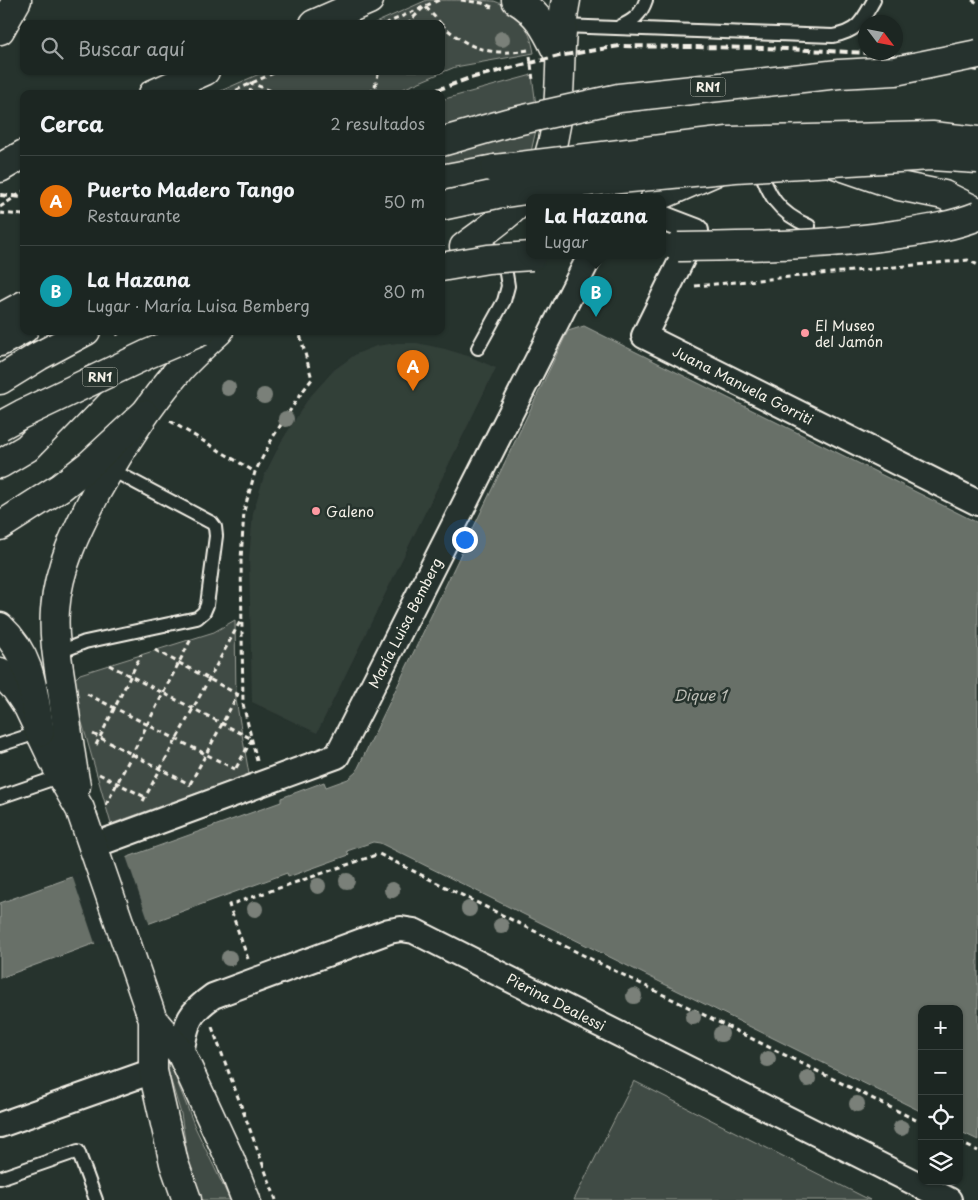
<!DOCTYPE html>
<html lang="es">
<head>
<meta charset="utf-8">
<style>
	:root { --surface:#1c2622; --page:#252e2a; --text:#f1f3f6; --muted:#a0a5a5; --line:#3a4340; --accent:#ff9aa2 }
	body { margin:0; font-family:"Playpen Sans",sans-serif; background:var(--page); color:var(--text) }
	.controls { position:absolute; right:15px; bottom:15px; display:grid; overflow:hidden; border-radius:10px; box-shadow:0 1px 4px #0004 }
	.controls button { width:45px; height:45px; display:grid; place-items:center; padding:0; border:0; border-bottom:1px solid var(--line); background:var(--surface); color:var(--text); font:25px sans-serif }
	.compass { position:absolute; left:858px; top:15px; width:45px; height:45px; border-radius:50%; background:var(--surface); box-shadow:0 1px 4px #0004; rotate:122deg }
	.you { position:absolute; left:464px; top:539px; width:18px; height:18px; margin:-12px; border:4px solid #fff; border-radius:50%; background:#1a73e8; box-shadow:0 0 0 8px #1a73e833 }
	.badge { display:grid; place-items:center; width:32px; height:32px; border-radius:50%; background:var(--accent); color:#fff; font-size:16px; font-weight:700 }
	.pin { position:absolute; translate:-50% -41px; filter:drop-shadow(0 1px 2px #0008) }
	.pin::after { content:''; position:absolute; top:26px; width:18px; height:15px; background:inherit; clip-path:polygon(0 0,100% 0,50% 100%) }
	.popup { position:absolute; left:526px; top:194px; width:140px; height:65px; box-sizing:border-box; display:grid; place-content:center; border-radius:10px; background:var(--surface); filter:drop-shadow(0 1px 4px #0005); font-size:16px; white-space:nowrap; color:var(--muted) }
	.popup b { font-size:19px; color:var(--text) }
	.popup::after { content:''; position:absolute; left:50%; top:100%; margin-left:-10px; border:10px solid transparent; border-top-color:var(--surface) }
	.list { margin:0; padding:0; list-style:none }
	h2 { display:flex; justify-content:space-between; align-items:center; height:65px; margin:0; padding:0 20px; font-size:21px }
	h2 small { font-size:16px; font-weight:400; color:var(--muted) }
	.list li { display:grid; grid-template-columns:32px 1fr auto; gap:15px; align-items:center; box-sizing:border-box; height:90px; padding:0 20px; border-top:1px solid var(--line) }
	.list b { display:block; font-size:19px; white-space:nowrap }
	.list p { margin:0; font-size:16px; white-space:nowrap; color:var(--muted) }
	.list em { font-size:16px; font-style:normal; color:var(--muted) }
	.icon { flex:none; width:28px; height:28px; fill:none; stroke:currentColor; stroke-width:2; stroke-linecap:round; stroke-linejoin:round }
	.map { position:relative; flex:none; width:978px; height:1200px; overflow:hidden }
	.search { position:absolute; background:var(--surface); box-shadow:0 1px 4px #0004; left:20px; top:20px; width:425px; height:55px; display:flex; align-items:center; gap:12px; box-sizing:border-box; padding:0 18px; border-radius:10px; color:var(--muted); font-size:19px }
	.panel { position:absolute; background:var(--surface); box-shadow:0 1px 4px #0004; left:20px; top:90px; width:425px; height:245px; border-radius:10px }
	.map>svg:first-child { display:block }
</style>
</head>
<body>
<div class="map">
<svg width="978" height="1200" viewBox="0 0 978 1200">
	<rect width="100%" height="100%" fill="#26332d"/>
	<filter id="ink" filterUnits="userSpaceOnUse"><feTurbulence type="fractalNoise" baseFrequency=".02" numOctaves="2"/><feDisplacementMap in="SourceGraphic" scale="10" xChannelSelector="R" yChannelSelector="G"/><feConvolveMatrix kernelMatrix="1 2 1 2 8 2 1 2 1" color-interpolation-filters="sRGB"/></filter>
	<g filter="url(#ink)">
		<path fill="#333f39" d="M397,343h20l28,6 26,8 25,11 -179,365 -65,-31 -3,-144 4,-45 11,-37 17,-34 27,-43 26,-29 22,-16 20,-8z"/>
		<path fill="#414b45" stroke="#9a9e96" d="M427,0c14,0 56,0 67,1 24,8 36,27 40,52l-79,14 -64,27h-177l52,-23h175v-47h-68z
			M532,75l6,46 -10,44 -87,49v-114z
			M235,620l1,80 13,74 -138,50 -38,-133v-10l7,-7 134,-42z
			M166,1053l29,74 35,73h-29l-13,-40 -7,-46 -18,-60z
			M634,1081l236,119h-296z"/>
		<path fill="#676f68" stroke="#9fa39b" d="M584,326l394,197v617l-19,-9v-122h-37v103l-542,-269 -7,-1 -26,9 2,4 -61,22 -1,-4 -287,105v-75l281,-101v-4l43,-16 2,5 22,-8 8,-7 212,-441z"/>
		<path fill="#26332d" d="M126,856l24,70 -54,20 -24,-71z"/>
		<g fill="none" stroke-linecap="round" stroke-linejoin="round">
			<g stroke="#f4f1e8" stroke-width="16">
				<path id="lane" d="M562,26l271,10c26,-5 29,-15 41,-36
					M619,27c14,-6 22,-12 27,-27
					M758,164c10,31 20,49 51,62
					M478,348l26,-47 4,-15 -5,-31
					M57,653l28,-11 112,-24 7,-6 3,-7 9,-69 -1,-9 -3,-4 -102,-54
					M0,745l40,-13
					M0,797l61,-21
					M0,1178l78,-27 18,49"/>
			</g>
			<g stroke="#f4f1e8" stroke-width="28">
				<path id="street" d="M662,218l34,13 -52,105 334,167
					M92,846l245,-90 253,-500
					M181,1053c6,-30 5,-38 32,-57l176,-65 12,-2 13,2 535,269
					M0,1125l153,-54"/>
			</g>
			<g stroke="#f4f1e8" stroke-width="31">
				<path id="secondary" d="M516,0c24,14 31,32 43,56
					M314,24l55,-24
					M0,30l17,-30
					M153,94l52,-23
					M829,162l70,24 45,9 34,17
					M0,168l24,-14
					M655,198l60,-26
					M464,247c23,-17 46,-33 65,-54 4,-5 7,-11 10,-16 30,-52 15,-119 27,-177
					M0,464l27,-16 66,-68
					M0,672l16,17 12,18 33,69 19,33 73,211 28,33 49,106 16,41
					M76,786c-6,-33 -10,-65 -14,-97 -4,-26 -9,-53 -7,-79 3,-43 22,-80 41,-117 24,-43 50,-85 82,-122 12,-14 27,-27 41,-40
					M153,1020v51l21,92 13,37"/>
			</g>
			<g stroke="#f4f1e8" stroke-width="31">
				<path id="highway" d="M441,179l54,-10
					M0,318l24,-13
					M0,342l24,-13
					M0,380l39,-24 47,-25
					M0,526l61,-39 28,-22 55,-51
					M0,627c32,30 33,64 40,105"/>
			</g>
			<path stroke="#f4f1e8" stroke-width="3" stroke-dasharray="5 4" stroke-linecap="butt" d="M461,0l21,3 10,4
				M972,0l6,3
				M385,24l54,-24
				M407,24l18,-18 16,18
				M441,24c29,26 49,32 87,26
				M530,56l3,24
				M228,94l50,-23
				M250,94l1,-11 28,11
				M370,94l5,-8 4,-15
				M0,207l24,-16
				M0,213l24,2
				M695,286l273,-26 10,5
				M116,331l4,8
				M170,421l85,51
				M155,650l84,45
				M109,665l143,74 -16,29
				M87,694l148,75
				M93,734l98,51
				M96,745l45,-90
				M257,761l-14,-57 -2,-144 3,-49 11,-39 18,-35 27,-42 12,-16 -13,-48
				M99,774l46,23
				M190,784l48,-90
				M143,801l99,-183
				M106,805l85,-166
				M248,959l-19,-54 150,-51 543,269
				M212,1027l64,173
				M959,1142l19,9"/>
			<use href="#lane" stroke="#26332d" stroke-width="12"/>
			<use href="#street" stroke="#26332d" stroke-width="24"/>
			<use href="#secondary" stroke="#26332d" stroke-width="28"/>
			<use href="#highway" stroke="#26332d" stroke-width="28"/>
			<path stroke="#f4f1e8" stroke-width="4" stroke-dasharray="8 4" stroke-linecap="butt" d="M426,94l44,-16 89,-22 61,-10 145,2 104,5 60,8 49,9
				M0,195l24,2"/>
			<g stroke="#f4f1e8" stroke-width="31" stroke-linecap="butt">
				<path id="highway-bridge" d="M441,142l66,-19 112,-25 220,-24 56,-3 83,-17
					M495,169l233,-28 204,-5 46,5
					M441,206l56,-12 70,-10 168,-16 196,-12 47,3
					M678,247c75,-1 148,-1 222,-13 26,-4 53,-8 78,-18
					M441,267l47,-8 44,-3
					M0,426l22,-12 126,-60 54,-23"/>
			</g>
			<use href="#highway-bridge" stroke="#26332d" stroke-width="28"/>
		</g>
		<g fill="#7a8079">
			<circle cx="502" cy="39" r="8"/>
			<circle cx="228" cy="388" r="8"/>
			<circle cx="264" cy="396" r="8"/>
			<circle cx="286" cy="419" r="8"/>
			<circle cx="347" cy="881" r="8"/>
			<circle cx="318" cy="886" r="8"/>
			<circle cx="392" cy="890" r="8"/>
			<circle cx="255" cy="909" r="8"/>
			<circle cx="469" cy="909" r="8"/>
			<circle cx="501" cy="926" r="8"/>
			<circle cx="229" cy="958" r="8"/>
			<circle cx="634" cy="996" r="8"/>
			<circle cx="693" cy="1017" r="8"/>
			<circle cx="721" cy="1034" r="8"/>
			<circle cx="768" cy="1059" r="8"/>
			<circle cx="808" cy="1079" r="8"/>
			<circle cx="857" cy="1104" r="8"/>
			<circle cx="901" cy="1128" r="8"/>
		</g>
	</g>
	<g fill="#ff9aa2" stroke="#26332d" stroke-width="2">
		<circle cx="805" cy="333" r="5"/>
		<circle cx="316" cy="511" r="5"/>
	</g>
	<g text-anchor="middle" dominant-baseline="central" stroke-width="5" stroke-linejoin="round" paint-order="stroke">
		<g fill="#26332d" stroke="#b6b8b0" stroke-width="1">
			<rect x="690.5" y="77.5" width="35" height="19" rx="4"/>
			<rect x="82.5" y="367.5" width="35" height="19" rx="4"/>
		</g>
		<g font-size="12" font-weight="bold" fill="#f4f1e8">
			<text x="708" y="87">RN1</text>
			<text x="100" y="377">RN1</text>
		</g>
		<g font-size="14" fill="#f4f1e8" stroke="#26332d" text-anchor="start">
			<text x="815" y="325">El Museo<tspan x="815" dy="16">del Jamón</tspan></text>
			<text x="326" y="511">Galeno</text>
		</g>
		<g font-size="14" fill="#f4f1e8" stroke="#26332d">
			<text transform="translate(743 385) rotate(27)">Juana Manuela Gorriti</text>
			<text transform="translate(405 623) rotate(-63)">María Luisa Bemberg</text>
			<text transform="translate(556 1002) rotate(27)">Pierina Dealessi</text>
		</g>
		<g font-size="15" font-style="italic" fill="#bcbdb5" stroke="#26332d">
			<text x="700" y="694">Dique 1</text>
		</g>
	</g>
</svg>
<div class="controls">
<button>+</button>
<button>−</button>
<button><svg class="icon" aria-label="locate" viewBox="0 0 24 24"><circle cx="12" cy="12" r="6"/><path d="M12 2v4M12 18v4M2 12h4M18 12h4"/></svg></button>
<button><svg class="icon" aria-label="layers" viewBox="0 0 24 24"><path d="M12 4l9 5-9 5-9-5zM3 14l9 5 9-5"/></svg></button>
</div>
<svg class="compass" viewBox="-18 -18 36 36"><path d="M0-13l5 13h-10z" fill="#e53935"/><path d="M0 13l5-13h-10z" fill="#a0a5a5"/></svg>
<div class="you"></div>
<div class="pin badge" style="left:413px;top:391px;background:#e8710a">A</div>
<div class="pin badge" style="left:596px;top:317px;background:#0f9aa8">B</div>
<div class="popup"><b>La Hazana</b>Lugar</div>
<div class="search"><svg class="icon" aria-label="search" viewBox="0 0 24 24"><circle cx="10" cy="10" r="6"/><path d="M15 15l6 6"/></svg>Buscar aquí</div>
<section class="panel">
<h2>Cerca<small>2 resultados</small></h2>
<ul class="list">
<li><span class="badge" style="background:#e8710a">A</span><div><b>Puerto Madero Tango</b><p>Restaurante</p></div><em>50 m</em></li>
<li><span class="badge" style="background:#0f9aa8">B</span><div><b>La Hazana</b><p>Lugar · María Luisa Bemberg</p></div><em>80 m</em></li>
</ul>
</section>
</div>
</body>
</html>
